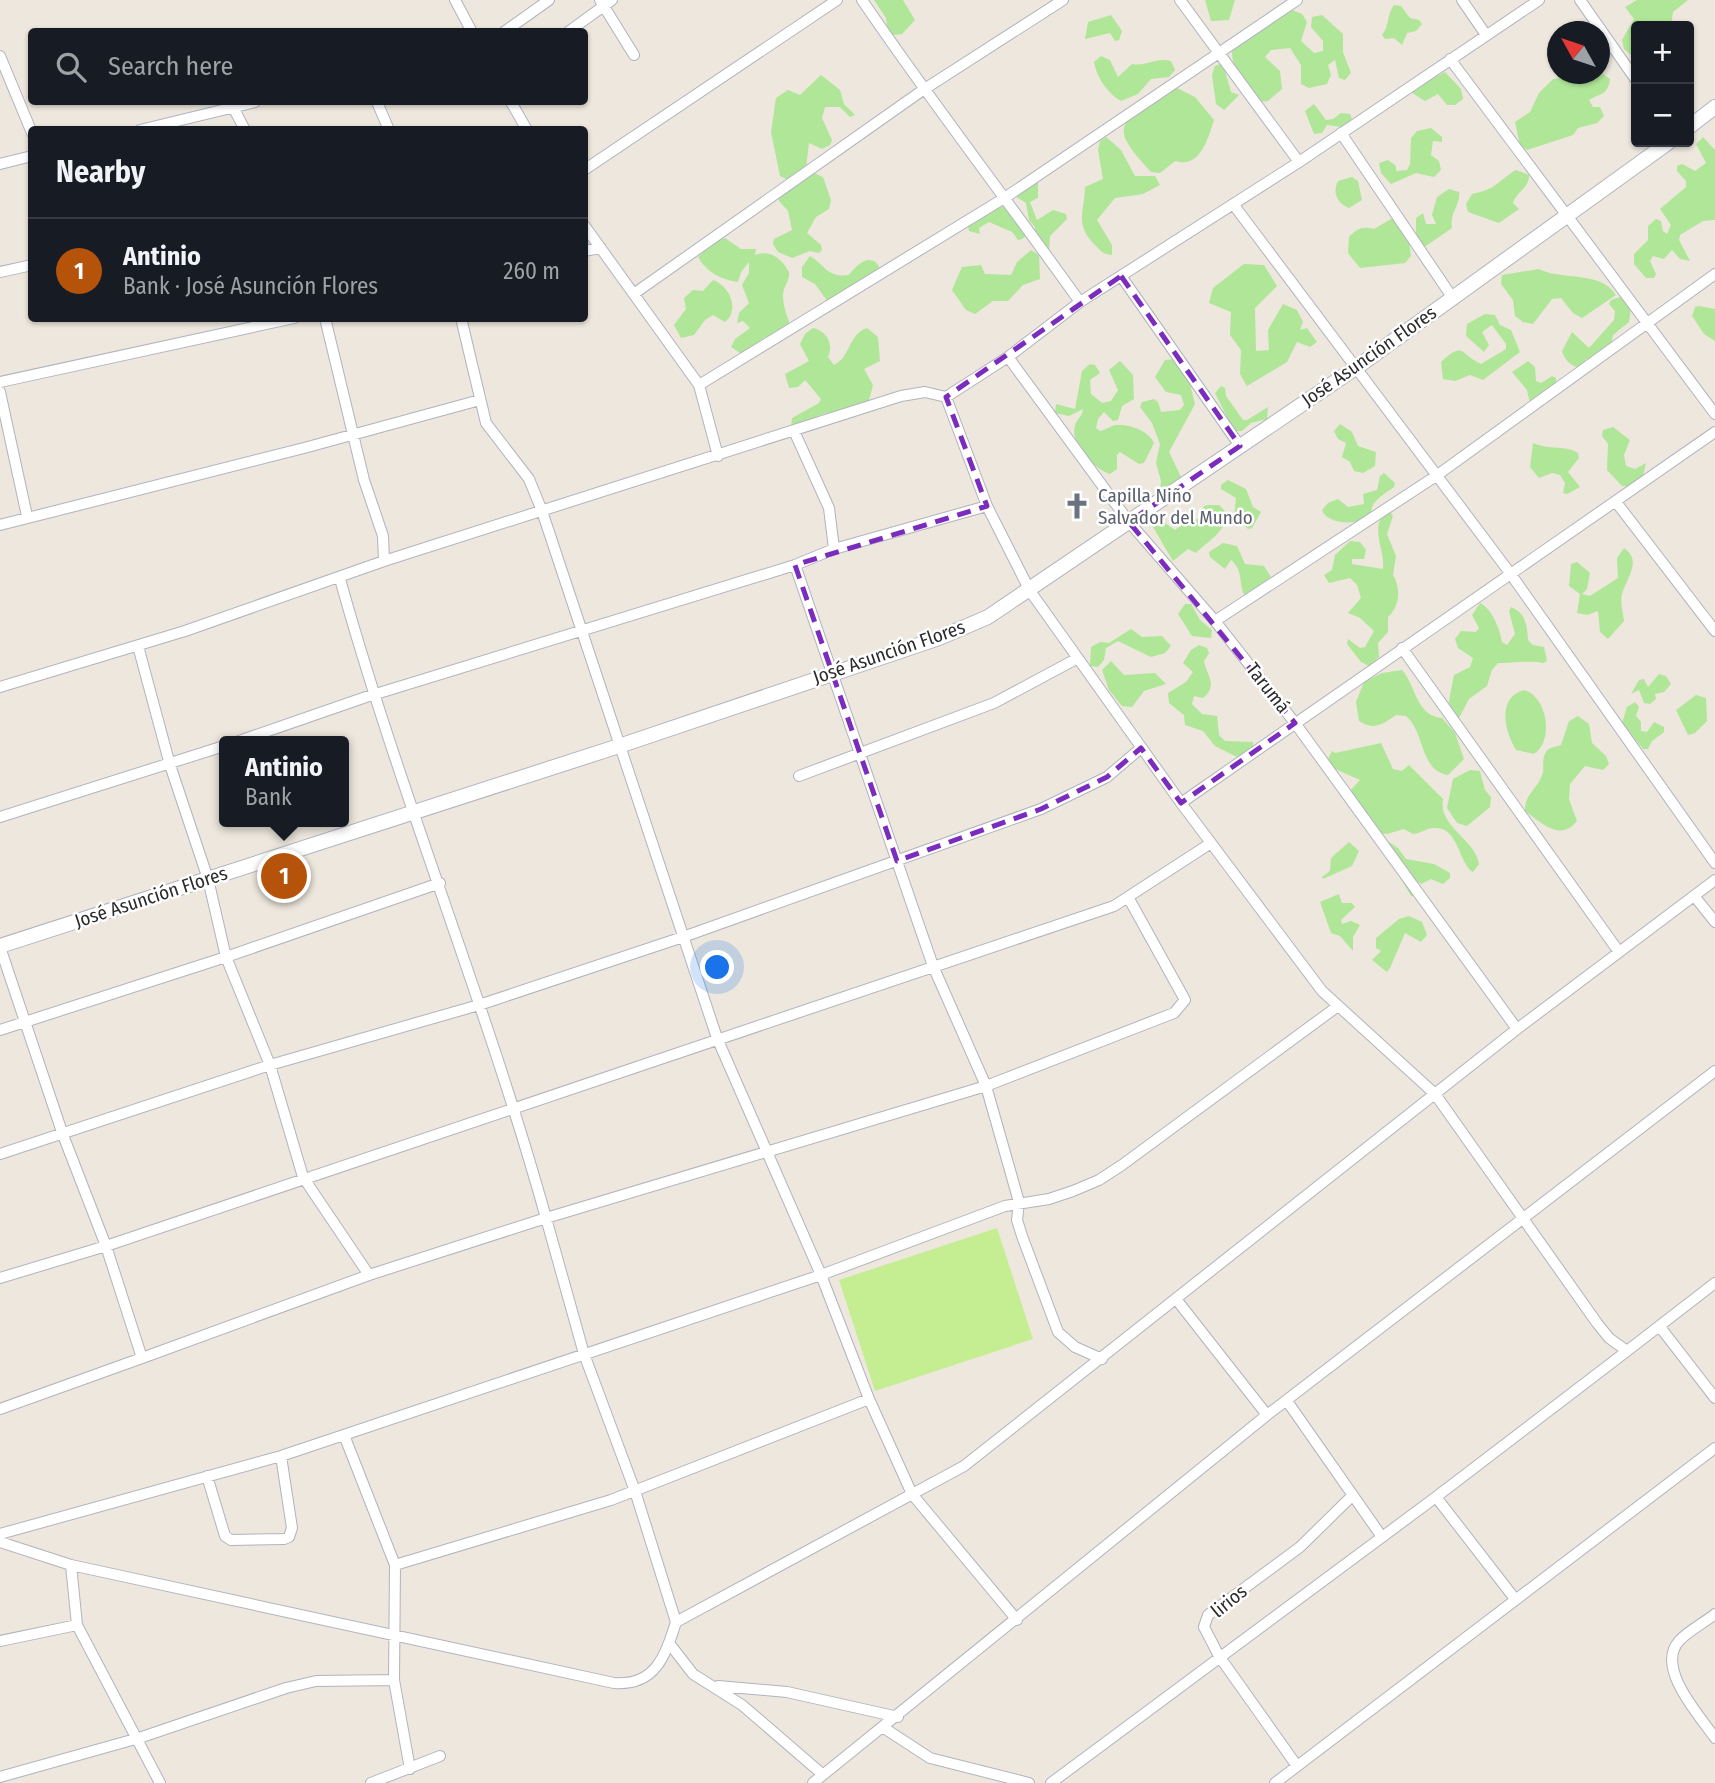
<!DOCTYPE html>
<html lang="en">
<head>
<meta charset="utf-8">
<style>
	:root { --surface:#171b24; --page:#242831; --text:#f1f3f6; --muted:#9ea1a6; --line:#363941; --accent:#b45309 }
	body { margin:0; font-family:"Fira Sans Condensed",sans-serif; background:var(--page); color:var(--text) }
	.controls { position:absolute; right:21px; top:21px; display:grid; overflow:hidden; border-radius:7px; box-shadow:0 2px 5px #0004 }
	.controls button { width:63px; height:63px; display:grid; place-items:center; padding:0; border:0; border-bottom:2px solid var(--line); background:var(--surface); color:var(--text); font:35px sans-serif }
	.compass { position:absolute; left:1547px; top:21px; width:63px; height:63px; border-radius:50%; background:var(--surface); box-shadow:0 2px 5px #0004; rotate:310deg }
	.you { position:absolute; left:718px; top:968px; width:24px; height:24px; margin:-18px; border:5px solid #fff; border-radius:50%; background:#1a73e8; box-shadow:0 0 0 10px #1a73e833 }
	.badge { display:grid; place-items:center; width:46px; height:46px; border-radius:50%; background:var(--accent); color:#fff; font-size:23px; font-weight:700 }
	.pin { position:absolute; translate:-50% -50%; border:4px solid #fff; box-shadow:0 2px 7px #0006 }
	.popup { position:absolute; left:219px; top:736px; width:130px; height:91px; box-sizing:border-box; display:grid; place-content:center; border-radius:7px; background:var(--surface); filter:drop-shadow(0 2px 5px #0005); font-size:23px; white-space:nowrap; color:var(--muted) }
	.popup b { font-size:26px; color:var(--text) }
	.popup::after { content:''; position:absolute; left:50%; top:100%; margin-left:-14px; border:14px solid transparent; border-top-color:var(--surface) }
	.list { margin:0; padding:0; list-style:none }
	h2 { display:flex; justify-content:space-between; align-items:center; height:91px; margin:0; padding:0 28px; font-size:30px }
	h2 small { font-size:23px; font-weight:400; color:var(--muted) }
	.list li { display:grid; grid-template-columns:46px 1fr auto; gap:21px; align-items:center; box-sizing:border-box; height:105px; padding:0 28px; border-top:2px solid var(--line) }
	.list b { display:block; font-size:26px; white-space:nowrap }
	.list p { margin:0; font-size:23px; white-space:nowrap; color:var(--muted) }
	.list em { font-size:23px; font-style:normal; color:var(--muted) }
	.icon { flex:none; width:38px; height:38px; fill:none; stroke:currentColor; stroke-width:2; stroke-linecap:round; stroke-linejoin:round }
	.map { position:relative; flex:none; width:1715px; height:1783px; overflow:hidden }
	.search { position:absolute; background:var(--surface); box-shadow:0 2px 5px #0004; left:28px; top:28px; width:560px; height:77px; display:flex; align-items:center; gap:18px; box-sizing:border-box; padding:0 24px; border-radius:7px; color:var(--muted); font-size:26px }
	.panel { position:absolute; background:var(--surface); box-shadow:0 2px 5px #0004; left:28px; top:126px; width:560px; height:196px; border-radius:7px }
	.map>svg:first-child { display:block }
</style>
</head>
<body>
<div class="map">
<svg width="1715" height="1783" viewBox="0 0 1715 1783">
	<rect width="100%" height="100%" fill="#ede7dd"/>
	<path fill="#b0e697" d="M874,0h29l12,20 -13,14 -9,1 -6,-7 -1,-10z
		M1205,0h30l-6,20 -18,1z
		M1637,0h51l-15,12 -2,14h-35v33l-12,-10 -2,-9 12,-21 -9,-12z
		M1394,5l7,1 9,12 9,2 3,4 -6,7 -9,2 -5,12 -8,-7 -9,1 -3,-4c8,-10 4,-19 12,-30z
		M1292,10l10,4 5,8 -6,19 13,12 9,-2v-10l-12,-14 1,-10 10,-2 21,19v18l8,21 -6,7 -6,-2 -4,-18 -7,5 3,10 -4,9 -18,4 -8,-4v-19l-11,-17 -19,2 -6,7 15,14 2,18 -14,12 -10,1 -25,-40 -2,-17 42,-28z
		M1111,15l11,16 -3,9 -4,1 -5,-8 -25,6 3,-17z
		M1101,56l9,4 8,17 14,-13c14,3 24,-7 39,-3l4,9 -6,7 -18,2 -13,15 -17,7c-14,-8 -24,-23 -27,-39z
		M1223,63l8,29 8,3 -15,15 -8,-6 -4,-29 3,-9z
		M1445,72l16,17 2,10 -8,6h-8l-9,-11 -13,7 -16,-10z
		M1600,72l10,7c-2,16 -9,14 -21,21l4,7h7l4,9 -7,7 -19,5 -5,7 -46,15 -7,-5 -5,-23 15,-10 9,-19 14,-14z
		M821,75l19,15 4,14 11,11 -5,2 -10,-10h-15l-3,11 10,22 -2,5 -8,4 -13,-6 -3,25 -18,12 -8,-4 -9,-44 5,-34 12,-8 12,5z
		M1177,88l18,9 19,23c-6,19 -14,49 -39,41l-15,12 -9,-1c-8,-9 -18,-19 -24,-30 -16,-27 32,-45 50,-54z
		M1314,104l12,16 7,-1 8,-6 9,1 2,5 -11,8 -14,-2 -5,8 -8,1 -9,-23z
		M1431,128l11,9v5l-9,-1 -2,14 8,6 2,9 -7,7 -18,-4 -25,11 -10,-11 -2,-10 9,-3 8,6v5l11,-1 3,-6 1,-26 6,-7z
		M1106,137l15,13 14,26h20l5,9 -17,9 -28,4 -18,22 15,25v10c-10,-1 -11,-4 -18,-11 -19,-20 -10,-30 -9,-57l18,-8 -5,-29 2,-9z
		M1703,137l12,13v70l-12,1 -23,14 -1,5 11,21 -10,-2 -8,-9 -8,9 -11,-3 -3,5 6,13 -2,4h-8l-12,-14v-10l14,-14v-14l8,-7 5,2 2,10 4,3 4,-9 -11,-16 26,-22v-6l-9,-10v-5l5,-2 13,7 11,-8 -10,-19z
		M1516,170l13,5c0,14 -13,17 -16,28l6,6 -20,14 -31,-11 -2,-8 6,-10c25,-5 23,-11 44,-24z
		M814,173l9,4 8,23 -2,9 -13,8 -9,16 14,12 1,5 -3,3 -9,-2 -18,7 -14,-6 -5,-8 1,-5 18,-9 -4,-19 -9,-10v-6z
		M1352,177l6,4 4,19 -13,8c-12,-5 -17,-15 -11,-27z
		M1033,181l5,2v15l-8,4 7,18 16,-10 13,4 1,5 -17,17 -1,15 -14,-10v-14l-6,-7 -3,-17 -13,-8z
		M1449,189l10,3c2,13 -10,20 -7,36l-29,20 -7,-9v-21l7,-5 3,11h10l-4,-9 5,-18z
		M996,206l14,2 16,28 -4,3 -4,1 -6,-8 -23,-10 -10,6 1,6 -11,-3 -1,-5z
		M1391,219l10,1 6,7 4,29 -6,7 -45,5 -12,-15 1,-16c8,-9 14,-11 25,-8z
		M725,238l16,11h15l-1,6c15,-6 27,4 34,17 1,9 -6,15 -6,23 0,16 7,24 9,39l-8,4 -19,-1 -22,18 -12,-8 4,-8 15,-11 -7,-7 -6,2 2,-10 10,-10 -7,-18 7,-12v-11l-8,10 -3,10c-16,-2 -32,-10 -40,-25l17,-16z
		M1031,250l8,5 1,24 -17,6 -15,16h-15l-18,13 -9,-4 -14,-20 10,-23 19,-2 4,9 26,1 6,-13z
		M810,256c15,9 17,22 39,19 8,-11 23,-25 32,-5l-53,32 -13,-18 -13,-7v-10z
		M1244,264l20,1 13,21 -22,22 1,43 13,-1 -1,-20 15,-26 14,6 6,12 -3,8 7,-2 10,14 -7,5 -13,-5 -10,20 -40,24 -7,-12 1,-24 -11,-15 1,-23 -22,-9 4,-15z
		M1539,269c23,12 61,1 77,26l-34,23 -9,-5 -12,-15 -9,1 -19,25 -10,-2 -8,-6 -2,-16 -12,-16 1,-9z
		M713,280c17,6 27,30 12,42l-12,-7 -8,5 -11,15 -13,3 -7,-13 12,-16 -2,-11 9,-8 10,1z
		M1620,297l11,9 -2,16 -16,13 -2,10 -16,14h-9l-5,9c-9,-1 -17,-8 -19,-17l10,-19 17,16 25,-28 1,-9 -6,-7 2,-4z
		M1699,306l16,3v32l-11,-7 -12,-18 3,-9z
		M1485,314l10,1 5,10 11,5 9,22 -37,28 -13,-5 -15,6 -12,-2 -2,-17c24,-22 19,-7 40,2l25,-15v-5l-14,-19 -10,7 7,13 -5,7 -18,-16 1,-12z
		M813,328c14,3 21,16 15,29l6,8c17,-8 14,-31 33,-37l11,9 2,24 -16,8 9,16 -5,19c-15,5 -31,6 -45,10 -11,4 -17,10 -32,13l1,-9 27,-15 2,-4 -16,-19 -7,7 -9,1 -4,-14 24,-13 -9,-17 5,-10z
		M1175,359l14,21 6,24 -26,48 14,29 -14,12 -9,-2 1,-10 -5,-18 4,-19 -8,-21 -12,-16 2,-5 12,-3 4,3 3,10 19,-2 4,-5 -3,-10 -15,-3 -11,-15 10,-17z
		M1120,361l13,14 1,24 -12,7 -4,14 -5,1 -9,-9 -6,7 -2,9 4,3c6,-1 11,-6 17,-6 13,-1 32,6 37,18l-10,20 -5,1 -19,-12 -3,3v14l-7,5c-16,-5 -43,-32 -34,-51 3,-6 6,-7 7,-14l-14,7 -14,-3 1,-9 19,5 7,-38 8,-7 5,1 5,8 -10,7 1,14 11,9 9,-2 7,-11 -9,-20z
		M1528,361l7,6 1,14 5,2 11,-7 4,2v6l-26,20 -3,-14 -15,-18z
		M1221,386l4,2 1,8 17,24h4l21,-13 -1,12 -16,4 -9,8h-8l-19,-38z
		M1340,424l12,8 6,14 18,6 -1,14 -12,7 -9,-2 -4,-9 -8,-5 4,-14 -8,-4 -4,-8z
		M1613,427l17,13 -6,15 2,11 9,3 11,-6 -3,13 -8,11 -13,-1 -15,-16 1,-26 -6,-8 1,-6z
		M1533,443c15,7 33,2 45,10l1,5 -11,14 12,15 -13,7 -4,-1 2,-10 -5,-8 -8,-2 -13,5 -9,-11z
		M1384,473l11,10 -1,4c-8,6 -15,9 -21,18 -2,3 -1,7 -4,10 -9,11 -42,10 -47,-5l6,-7 10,-4 10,8 16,-3 -1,-10 14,-4 3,-14z
		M1228,480l18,9 7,18 8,5 -9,16 -4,1 -14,-13 2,-18 -15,-9v-4z
		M1209,505h10l7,7c2,19 -18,29 -30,41l-8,-4 -15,12 -20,-34 6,-8 16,11 12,-9 11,-2 6,-13z
		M1388,509l5,7 -6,18 9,22 -3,19c8,13 7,31 -5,42v15l-10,11 1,14 -10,9 -8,-4 -14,-18 1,-5 12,9 5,-1 9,-16 -14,-13 -12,-5 13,-15 -4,-13 -7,-7 -21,5 -5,-8 8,-5 3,-15 15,-14 10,1 6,8 -2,9h-12v5l31,5c2,-22 -15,-42 5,-60z
		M1223,543l14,3 8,18 19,2 7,11 -26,20c-7,-14 -1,-26 -14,-37l-6,9 -15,-12 -1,-5z
		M1624,548c19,13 2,30 -2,46 -2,9 1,18 2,27l-16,18 -8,-7 -2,-21 -11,4 -10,-2 3,-19 -11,-8 2,-22 6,-2 13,11 -3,16 -5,5 8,2 28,-18 -1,-20z
		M1480,603c12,6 20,26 22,39l5,3 8,-11 -6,-23 2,-4c15,6 16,18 17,33l5,5 11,2 3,14 -4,2c-12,-3 -32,0 -45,0l-6,7 -5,16 -18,13 -11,21 -11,-9 7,-36 16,-8 3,-9 -15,-10 -3,-9 6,-8 15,1 3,-4 -7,-13z
		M1185,604h6l9,16 12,10 -1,8 -19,-2 -14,-22z
		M1131,629l11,8 20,-1 9,10 -6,7 -14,4 -33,-16 -12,7 -2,12 -6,7 -8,-1 1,-19 9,-5 9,1z
		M1199,645l8,3 2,5 -5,8c2,13 15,25 -1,37l-9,-2 -2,8 10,10 15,2 2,19 6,6 28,1v4l-16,11 -22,-11 -12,-15 -18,-6 -1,-10 -15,-12 -1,-10 18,-11 7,-10 -10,-9 8,-13z
		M1111,661l13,14 31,-2 11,11 -22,7 -12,16 -10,-1 -13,-16 -7,-20z
		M1402,670c15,17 13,45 40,48l13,15 9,26 -16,16c-28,-4 -23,-43 -42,-59l-10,-1c-13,9 -22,16 -37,6l-3,-19 8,-20 18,-9z
		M1659,674l7,2 5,8 -7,8 -9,2 1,5 -6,5 -6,-1 -5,-13 -8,4 8,-14 5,-1 4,8z
		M1524,690c24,7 30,51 10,64l-18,-4c-11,-18 -20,-52 8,-60z
		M1696,695l10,3 1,23 -12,12 -7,2 -12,-25z
		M1635,702l4,5 -3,9 5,6v9l6,1 7,-10 10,5v5l-12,9 -4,8h-5l-21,-26 5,-16z
		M1578,716l11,8 3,19 14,13 3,8 -6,6 -18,-4 -15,18 -1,15 8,22c-17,21 -35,2 -52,-10 0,-18 12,-21 17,-36 3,-7 -1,-16 4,-23 3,-5 10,-5 15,-7l8,-24z
		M1381,743l12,26 9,2 7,-6 34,34c-5,28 32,40 36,65l-6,8c-15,-9 -14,-46 -39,-44 -7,0 -13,5 -21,6l-9,-5 -17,5 -12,-1 -27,-40 12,-13 -27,-12 -5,-9 4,-8 3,2z
		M1470,770l10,1 5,19 6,7 -1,10 -23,19 -10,-3 -10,-15 6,-29z
		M1386,840l12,8 8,11 28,5 16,9v5l-7,6 -12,-5 -10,5 -10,-6 4,18h-4l-17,-29 -14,-19z
		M1349,842l10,9 -7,15 -29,13 -1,-2 8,-6 1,-13z
		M1339,894l3,9h10l3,4 -14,13 1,4 9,-3 9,4 -7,12v14l-13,-15 -9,-3 -11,-31z
		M1409,916l13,6 5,13 -6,7 -16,-9 -15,35 -3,4 -15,-12 9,-9 -5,-3v-10l23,-19z"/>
	<path fill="#c5ee92" d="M997,1228l36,111 -158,52 -36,-111z"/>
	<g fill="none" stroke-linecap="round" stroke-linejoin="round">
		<g stroke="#b1b3bf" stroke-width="12">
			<path id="street" d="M455,0l17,32
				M600,0l34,55
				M862,0c70,103 146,201 218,302
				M1180,0l119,162
				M1462,0l24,35
				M1580,0l56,80
				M504,32l45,-32
				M568,32l44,-32
				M0,56l32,77
				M1450,59l265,355
				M377,102l12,28
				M511,102l16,28
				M233,107l12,23
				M140,130l115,-28
				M1341,133l111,164
				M0,164l32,-8
				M584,170l253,-170
				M1233,204l277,369 205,290
				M584,225l115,160 19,71
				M584,251l17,-3
				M0,272l32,-7
				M1121,276l119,170
				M635,293l288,-203 140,-90
				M325,318l39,162 19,56 1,25
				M461,318l25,105 43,56 13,32 175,527 104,237 48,124 43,95 105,126
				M1008,357l121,165 86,99 80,102 222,306
				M0,382l294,-64
				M699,385l307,-188 291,-197
				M0,392l27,124
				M946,397l41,109 43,85 151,212 534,-371
				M794,431l35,77 5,41
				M1616,502l99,129
				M0,525l304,-77 176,-48
				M795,565l138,401 53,120 188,-73 11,-13 -57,-103
				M340,579c60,216 146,423 206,639l440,-132 33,116 -2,18 5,16 36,96 17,15 27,12
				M1215,621l221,-145 279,-202
				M138,646l32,119 38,114 18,78 44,108 33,112 66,98
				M1402,648l217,304
				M0,687l185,-56 199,-70 517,-165 24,-4 21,5 62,-40 72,-55 219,-140 240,-162
				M239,741l127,-44 429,-132 39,-16 153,-43
				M799,776l195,-73 84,-45
				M1181,803l141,188 113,103 162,229 12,15 18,13 88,-68
				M0,817l224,-71
				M1695,897l20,25
				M0,947l63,188 43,111 36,112 227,-83 177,-57 38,136 51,137 41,131c-11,35 -21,64 -62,61l-543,-118 -71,-23
				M0,1030l226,-73 214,-74
				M0,1154l270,-89 209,-60 204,-68 358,-128 66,-32 34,-29
				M0,1278l106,-32 1008,-340 97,-63
				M1176,1299l91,116
				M1660,1327l55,71
				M1287,1401l95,136
				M0,1409l142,-51
				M344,1435l51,130 -1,115 16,89
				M207,1476l18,60 6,4 53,-1 5,-2 3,-9 -11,-72
				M0,1534l281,-78 540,-181 184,-69 44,-7 24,-8 26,-11 23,-15 216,-159
				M71,1565l6,60 83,158
				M395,1565l216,-65 258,-101
				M1515,1599l-79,-102 191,-146
				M1715,1614c-11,9 -27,17 -36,27 -24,27 21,75 36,97
				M676,1622l288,-156 553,-437 198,-149
				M0,1641l77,-16
				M669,1643l24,31 49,31 79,68
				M718,1686l69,6 111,25
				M884,1728l46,30 99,25
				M1297,1766l-78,-110 -15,-29 4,-12 92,-68 52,-51
				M0,1777l139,-39 147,-50 30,-7 78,-1
				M371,1783l69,-27
				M813,1783l454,-368 448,-344
				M1051,1783l385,-286
				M1275,1783l440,-335"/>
		</g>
		<g stroke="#b1b3bf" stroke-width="16">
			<path id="secondary" d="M1689,127l26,-20
				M0,946l619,-200 320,-108 49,-21 369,-250 312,-225"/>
		</g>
		<use href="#street" stroke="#fff" stroke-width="10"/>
		<use href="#secondary" stroke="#fff" stroke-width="14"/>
	</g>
	<path fill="none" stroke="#7b2cbf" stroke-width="5" stroke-dasharray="14 9" stroke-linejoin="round" d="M1121,276l119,170 -111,76 166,201 -114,80 -40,-55 -34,29 -66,32 -144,52 -102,-296 192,-59 -41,-109z"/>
	<defs>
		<g id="church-bare" transform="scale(2.1)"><path d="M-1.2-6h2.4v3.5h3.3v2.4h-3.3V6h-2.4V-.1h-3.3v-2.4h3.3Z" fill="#6b7280" stroke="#fff" stroke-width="2.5" paint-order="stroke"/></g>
	</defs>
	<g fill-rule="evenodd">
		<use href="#church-bare" x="1077" y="506"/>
	</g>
	<g text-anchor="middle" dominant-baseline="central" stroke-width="5" stroke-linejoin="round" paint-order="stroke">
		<g font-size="19" fill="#2b2b2b" stroke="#fff">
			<text transform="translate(1369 356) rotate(-35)">José Asunción Flores</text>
			<text transform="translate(889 652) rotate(-19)">José Asunción Flores</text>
			<text transform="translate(1268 688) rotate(52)">Tarumá</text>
			<text transform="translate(151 897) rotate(-18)">José Asunción Flores</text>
			<text transform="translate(1229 1601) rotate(-39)">lirios</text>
		</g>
		<g font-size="19" fill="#5b616d" stroke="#fff" text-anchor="start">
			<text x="1098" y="495">Capilla Niño<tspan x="1098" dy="22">Salvador del Mundo</tspan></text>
		</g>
	</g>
</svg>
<div class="controls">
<button>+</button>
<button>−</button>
</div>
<svg class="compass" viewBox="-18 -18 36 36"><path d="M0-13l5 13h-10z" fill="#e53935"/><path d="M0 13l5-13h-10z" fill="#9ea1a6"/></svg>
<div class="you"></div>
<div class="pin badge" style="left:284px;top:876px">1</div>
<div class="popup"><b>Antinio</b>Bank</div>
<div class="search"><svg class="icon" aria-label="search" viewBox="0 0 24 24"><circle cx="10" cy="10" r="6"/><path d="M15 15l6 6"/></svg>Search here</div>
<section class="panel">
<h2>Nearby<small></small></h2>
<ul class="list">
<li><span class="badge">1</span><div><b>Antinio</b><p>Bank · José Asunción Flores</p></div><em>260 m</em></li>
</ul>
</section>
</div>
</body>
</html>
